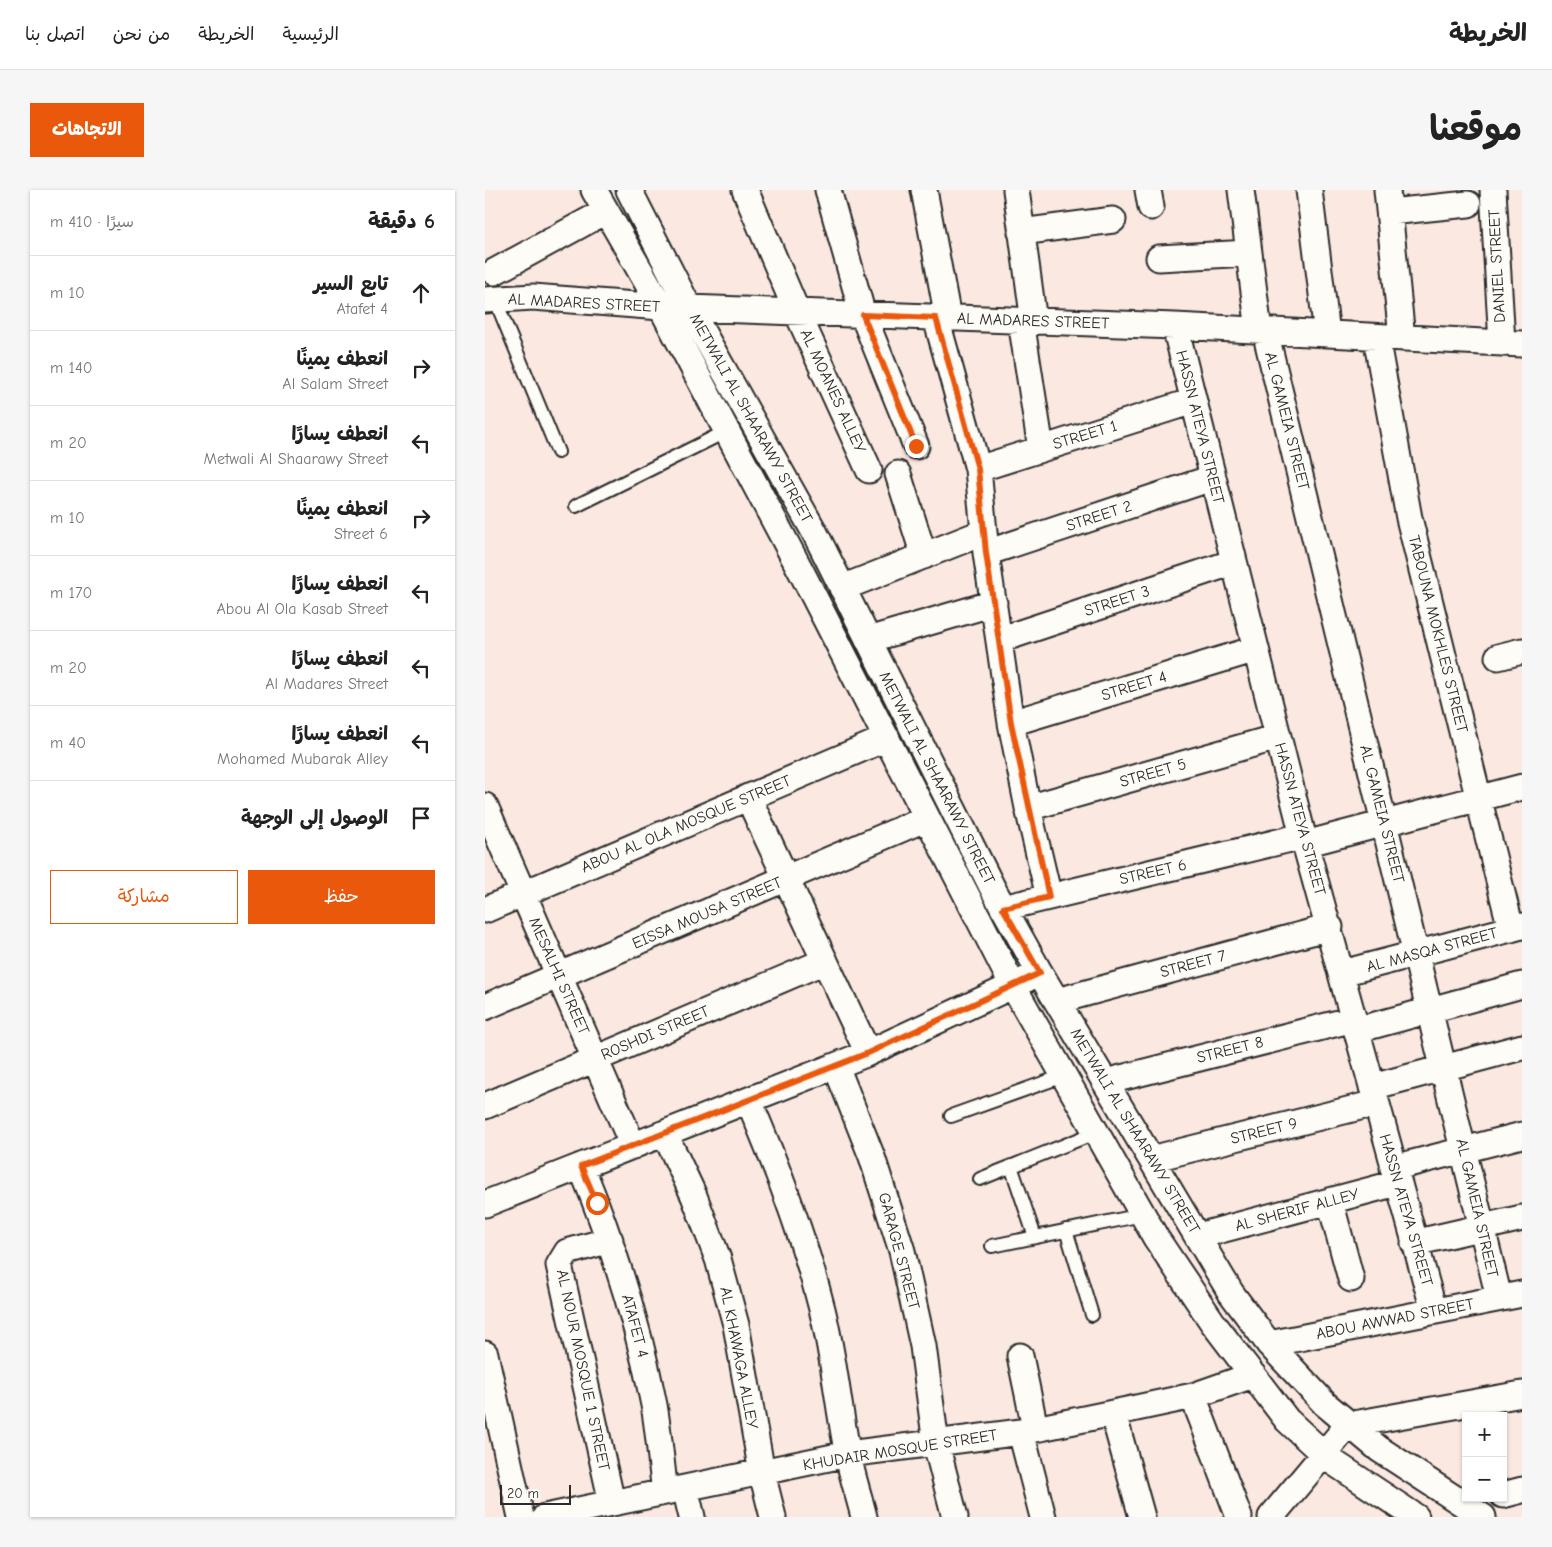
<!DOCTYPE html>
<html lang="ar">
<head>
<meta charset="utf-8">
<style>
	:root { --surface:#fff; --page:#f6f6f6; --text:#222; --muted:#767676; --line:#e0e0e0; --accent:#ea580c }
	body { margin:0; font-family:"Comic Neue","Playpen Sans Arabic",sans-serif; background:var(--page); color:var(--text); direction:rtl }
	.controls { position:absolute; right:15px; bottom:15px; display:grid; overflow:hidden; border-radius:0px; box-shadow:0 1px 4px #0004 }
	.controls button { width:45px; height:45px; display:grid; place-items:center; padding:0; border:0; border-bottom:1px solid var(--line); background:var(--surface); color:var(--text); font:25px sans-serif }
	.scale { position:absolute; left:15px; bottom:12px; width:71px; box-sizing:border-box; padding-left:5px; border:2px solid #2b2b2b; border-top:0; font-size:14px; line-height:18px; white-space:nowrap; color:#2b2b2b; -webkit-text-stroke:4px #fdfcf7; paint-order:stroke }
	.stop { position:absolute; width:15px; height:15px; margin:-11px; border:4px solid #ea580c; border-radius:50%; background:#fff }
	.stop.end { background:#ea580c; border-color:#fff; box-shadow:0 1px 5px #0008 }
	.list { margin:0; padding:0; list-style:none }
	h2 { display:flex; justify-content:space-between; align-items:center; height:65px; margin:0; padding:0 20px; font-size:21px }
	h2 small { font-size:16px; font-weight:400; color:var(--muted) }
	.list li { display:grid; grid-template-columns:32px 1fr auto; gap:15px; align-items:center; box-sizing:border-box; height:75px; padding:0 20px; border-top:1px solid var(--line) }
	.list b { display:block; font-size:19px; white-space:nowrap }
	.list p { margin:0; font-size:16px; white-space:nowrap; color:var(--muted) }
	.list em { font-size:16px; font-style:normal; color:var(--muted) }
	.actions { display:flex; gap:10px; padding:15px 20px }
	.actions a { flex:1; padding:11px 0; border:1px solid var(--accent); border-radius:0px; text-align:center; font-size:18px; color:var(--accent) }
	.actions .main { background:var(--accent); color:#fff }
	.icon { flex:none; width:28px; height:28px; fill:none; stroke:currentColor; stroke-width:2; stroke-linecap:round; stroke-linejoin:round }
	.map { position:relative; flex:none; width:1037px; height:1327px; overflow:hidden; direction:ltr; border-radius:0px }
	header { display:flex; align-items:center; gap:30px; box-sizing:border-box; height:70px; padding:0 25px; background:var(--surface); border-bottom:1px solid var(--line) }
	header strong { font-size:24px }
	nav { display:flex; gap:28px; margin-inline-start:auto; font-size:18px }
	.intro { display:flex; align-items:center; justify-content:space-between; box-sizing:border-box; height:120px; padding:0 30px }
	h1 { margin:0; font-size:35px }
	.button { padding:12px 22px; border-radius:0px; background:var(--accent); color:#fff; font-size:18px; font-weight:700 }
	main { display:flex; gap:30px; padding:0 30px }
	aside { flex:1; background:var(--surface); border-radius:0px; box-shadow:0 1px 4px #0004 }
	.map>svg:first-child { display:block }
</style>
</head>
<body>
<header>
<strong>الخريطة</strong>
<nav><a>الرئيسية</a><a>الخريطة</a><a>من نحن</a><a>اتصل بنا</a></nav>
</header>
<div class="intro"><h1>موقعنا</h1><a class="button">الاتجاهات</a></div>
<main>
<div class="map">
<svg width="1037" height="1327" viewBox="0 0 1037 1327">
	<rect width="100%" height="100%" fill="#fbe9e1"/>
	<filter id="ink" filterUnits="userSpaceOnUse"><feTurbulence type="fractalNoise" baseFrequency=".02" numOctaves="2"/><feDisplacementMap in="SourceGraphic" scale="10" xChannelSelector="R" yChannelSelector="G"/><feConvolveMatrix kernelMatrix="1 2 1 2 8 2 1 2 1" color-interpolation-filters="sRGB"/></filter>
	<g filter="url(#ink)">
		<g fill="none" stroke-linecap="round" stroke-linejoin="round">
			<g stroke="#2b2b2b" stroke-width="16">
				<path id="service" d="M10,109l63,153
					M91,316l151,-75
					M466,926l112,-40
					M526,976l24,71
					M495,989l115,-46
					M581,1040l26,85
					M507,1056l150,-31"/>
			</g>
			<g stroke="#2b2b2b" stroke-width="29">
				<path id="minor" d="M109,0l67,117 141,266 211,413 143,252 57,85 74,97 43,40 86,57
					M144,0l60,118 126,225 178,356 47,84 191,320 38,51 56,60 54,45 104,68
					M260,0l52,122 72,158
					M343,0l35,125 53,131
					M439,0l24,128
					M531,0l18,132
					M663,0l3,17
					M756,0l18,141
					M824,0l18,144
					M902,0l15,148
					M1008,0l9,153
					M905,22l78,-8
					M536,42l92,-12
					M674,68l90,-5
					M9,82l112,-61
					M0,110l48,-3 128,10 514,19 347,18
					M451,128l42,151 8,84 25,170 17,85 21,89
					M536,131l20,128
					M690,136l128,510 131,475
					M780,141l234,967
					M891,147l33,181 102,411
					M493,279l215,-68
					M413,284l26,82
					M501,363l226,-75
					M357,398l142,-56
					M383,450l126,-37
					M514,450l235,-78
					M1013,467l24,-6
					M526,533l245,-74
					M263,607l120,256
					M0,616l148,340
					M543,618l250,-71
					M820,654l217,-57
					M518,718l300,-72
					M0,720l402,-172
					M857,783l180,-47
					M572,811l273,-74
					M0,817l442,-189
					M872,840l165,-45
					M351,876l36,91 30,94 21,95 13,98 19,73
					M620,892l249,-63
					M887,897l150,-40
					M264,911c29,68 55,136 73,208 12,48 16,97 26,146 4,21 11,41 16,62
					M0,916l340,-145
					M180,944l29,62 24,63 18,66 26,148 11,44
					M666,969l225,-56
					M96,976c32,78 57,157 73,239 5,29 7,58 11,87
					M908,978l129,-33
					M845,1011l21,78
					M0,1014l383,-151 159,-74
					M713,1046l199,-53
					M125,1050l-43,12 -8,13 53,238
					M929,1053l108,-25
					M784,1154l253,-50
					M0,1164l36,163
					M535,1166l15,72
					M708,1206l46,121
					M628,1223l29,104
					M536,1242l22,85
					M200,1298l7,29
					M1018,1305l19,-5
					M60,1327l303,-63 173,-22 92,-19 80,-17 60,-21
					M786,1327l77,-92 174,-31"/>
			</g>
			<use href="#service" stroke="#fdfcf7" stroke-width="12"/>
			<use href="#minor" stroke="#fdfcf7" stroke-width="25"/>
		</g>
	</g>
	<g fill="none" stroke-linecap="round" stroke-linejoin="round" filter="url(#ink)">
		<path stroke="#ea580c" stroke-width="6" d="M112,1013l-16,-37 287,-113 172,-80 -37,-65 46,-11 -38,-174 -25,-170 -8,-84 -42,-151 -73,-3 53,131"/>
	</g>
	<g text-anchor="middle" dominant-baseline="central" stroke-width="4" stroke-linejoin="round" paint-order="stroke">
		<g font-size="16" fill="#2b2b2b" stroke="#fdfcf7">
			<text transform="translate(1012 76) rotate(-93)">DANIEL STREET</text>
			<text transform="translate(99 113) rotate(3)">AL MADARES STREET</text>
			<text transform="translate(548 131) rotate(2)">AL MADARES STREET</text>
			<text transform="translate(348 201) rotate(65)">AL MOANES ALLEY</text>
			<text transform="translate(266 228) rotate(61)">METWALI AL SHAARAWY STREET</text>
			<text transform="translate(802 231) rotate(76)">AL GAMEIA STREET</text>
			<text transform="translate(715 237) rotate(76)">HASSN ATEYA STREET</text>
			<text transform="translate(600 245) rotate(-17)">STREET 1</text>
			<text transform="translate(614 326) rotate(-18)">STREET 2</text>
			<text transform="translate(632 411) rotate(-18)">STREET 3</text>
			<text transform="translate(953 444) rotate(76)">TABOUNA MOKHLES STREET</text>
			<text transform="translate(649 496) rotate(-17)">STREET 4</text>
			<text transform="translate(668 583) rotate(-16)">STREET 5</text>
			<text transform="translate(452 588) rotate(63)">METWALI AL SHAARAWY STREET</text>
			<text transform="translate(897 624) rotate(76)">AL GAMEIA STREET</text>
			<text transform="translate(815 629) rotate(75)">HASSN ATEYA STREET</text>
			<text transform="translate(201 634) rotate(-23)">ABOU AL OLA MOSQUE STREET</text>
			<text transform="translate(668 682) rotate(-13)">STREET 6</text>
			<text transform="translate(222 723) rotate(-23)">EISSA MOUSA STREET</text>
			<text transform="translate(947 760) rotate(-15)">AL MASQA STREET</text>
			<text transform="translate(708 774) rotate(-15)">STREET 7</text>
			<text transform="translate(74 786) rotate(66)">MESALHI STREET</text>
			<text transform="translate(170 843) rotate(-23)">ROSHDI STREET</text>
			<text transform="translate(745 860) rotate(-14)">STREET 8</text>
			<text transform="translate(650 941) rotate(59)">METWALI AL SHAARAWY STREET</text>
			<text transform="translate(779 941) rotate(-14)">STREET 9</text>
			<text transform="translate(992 1018) rotate(77)">AL GAMEIA STREET</text>
			<text transform="translate(812 1020) rotate(-15)">AL SHERIF ALLEY</text>
			<text transform="translate(921 1020) rotate(74)">HASSN ATEYA STREET</text>
			<text transform="translate(414 1061) rotate(75)">GARAGE STREET</text>
			<text transform="translate(910 1129) rotate(-11)">ABOU AWWAD STREET</text>
			<text transform="translate(150 1136) rotate(75)">ATAFET 4</text>
			<text transform="translate(254 1168) rotate(79)">AL KHAWAGA ALLEY</text>
			<text transform="translate(98 1180) rotate(78)">AL NOUR MOSQUE 1 STREET</text>
			<text transform="translate(415 1260) rotate(-9)">KHUDAIR MOSQUE STREET</text>
		</g>
	</g>
</svg>
<div class="controls">
<button>+</button>
<button>−</button>
</div>
<div class="scale">20 m</div>
<div class="stop" style="left:112px;top:1013px"></div>
<div class="stop end" style="left:431px;top:256px"></div>
</div>
<aside>
<h2>6 دقيقة<small>سيرًا · 410 m</small></h2>
<ul class="list">
<li><svg class="icon" aria-label="ahead" viewBox="0 0 24 24"><path d="M12 20V5M6 11l6-6 6 6"/></svg><div><b>تابع السير</b><p>Atafet 4</p></div><em>10 m</em></li>
<li><svg class="icon" aria-label="right" viewBox="0 0 24 24"><path d="M7 20v-9h11M14 6l5 5-5 5"/></svg><div><b>انعطف يمينًا</b><p>Al Salam Street</p></div><em>140 m</em></li>
<li><svg class="icon" aria-label="left" viewBox="0 0 24 24"><path d="M17 20v-9H6M10 6l-5 5 5 5"/></svg><div><b>انعطف يسارًا</b><p>Metwali Al Shaarawy Street</p></div><em>20 m</em></li>
<li><svg class="icon" aria-label="right" viewBox="0 0 24 24"><path d="M7 20v-9h11M14 6l5 5-5 5"/></svg><div><b>انعطف يمينًا</b><p>Street 6</p></div><em>10 m</em></li>
<li><svg class="icon" aria-label="left" viewBox="0 0 24 24"><path d="M17 20v-9H6M10 6l-5 5 5 5"/></svg><div><b>انعطف يسارًا</b><p>Abou Al Ola Kasab Street</p></div><em>170 m</em></li>
<li><svg class="icon" aria-label="left" viewBox="0 0 24 24"><path d="M17 20v-9H6M10 6l-5 5 5 5"/></svg><div><b>انعطف يسارًا</b><p>Al Madares Street</p></div><em>20 m</em></li>
<li><svg class="icon" aria-label="left" viewBox="0 0 24 24"><path d="M17 20v-9H6M10 6l-5 5 5 5"/></svg><div><b>انعطف يسارًا</b><p>Mohamed Mubarak Alley</p></div><em>40 m</em></li>
<li><svg class="icon" aria-label="arrive" viewBox="0 0 24 24"><path d="M6 21V4h12l-3 4 3 4H6"/></svg><div><b>الوصول إلى الوجهة</b></div></li>
</ul>
<div class="actions"><a class="main">حفظ</a><a>مشاركة</a></div>
</aside>
</main>
</body>
</html>
